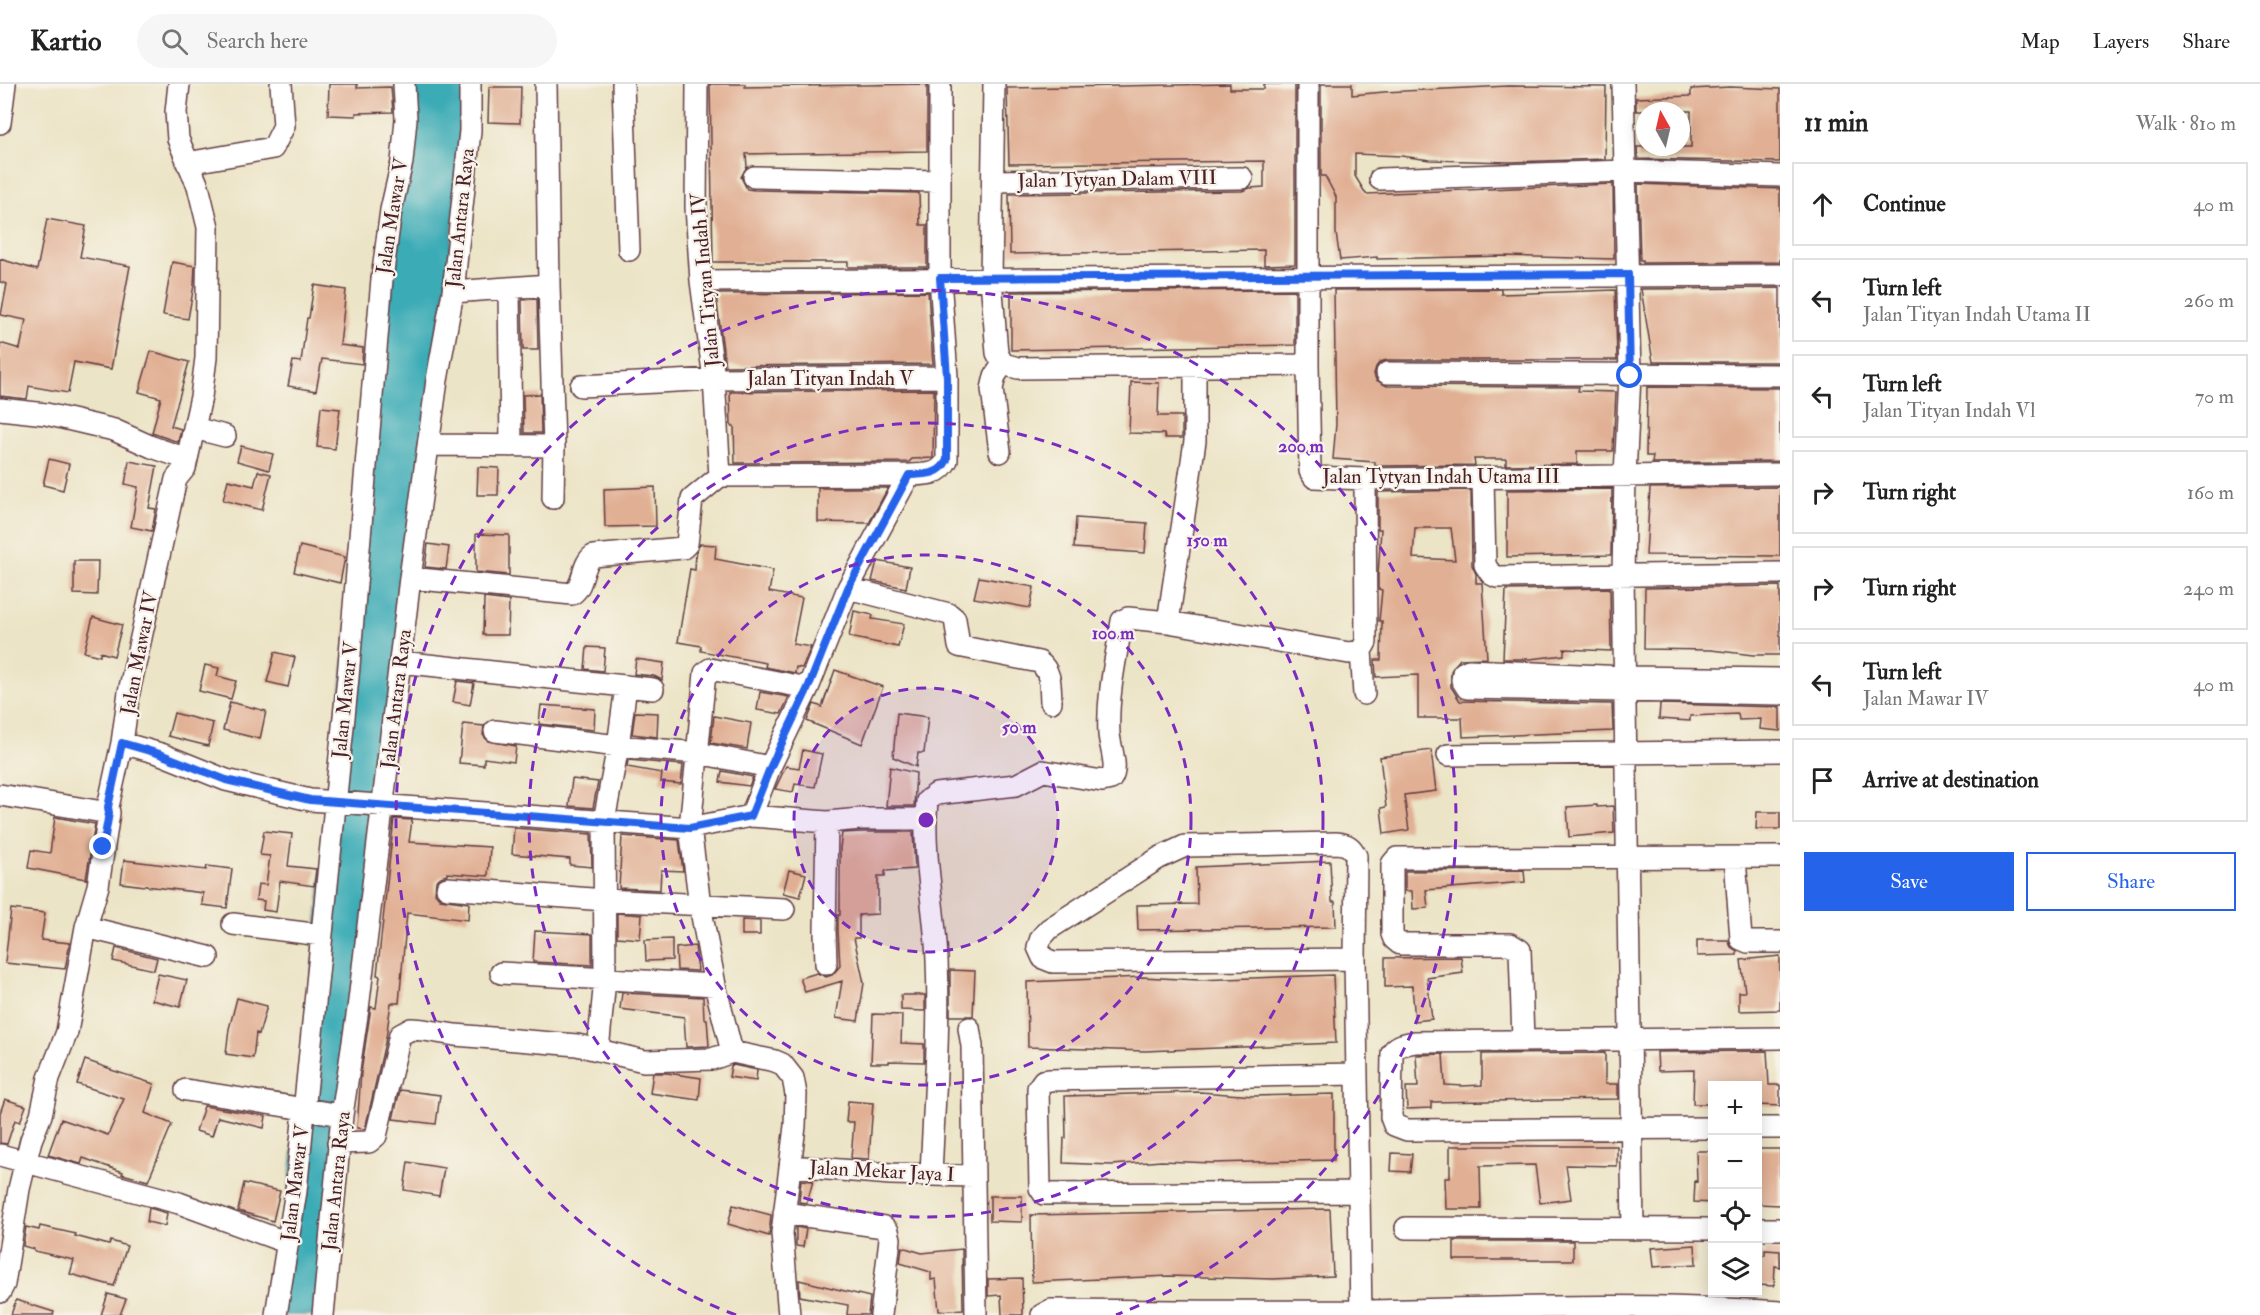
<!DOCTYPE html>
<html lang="en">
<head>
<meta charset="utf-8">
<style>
	:root { --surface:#fff; --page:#f6f6f6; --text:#222; --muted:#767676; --line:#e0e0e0; --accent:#2563eb }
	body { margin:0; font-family:"IM FELL Double Pica",serif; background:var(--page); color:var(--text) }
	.controls { position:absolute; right:18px; bottom:18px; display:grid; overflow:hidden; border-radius:0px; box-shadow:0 3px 15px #0003 }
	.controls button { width:54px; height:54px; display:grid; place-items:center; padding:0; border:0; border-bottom:2px solid var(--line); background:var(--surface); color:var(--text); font:30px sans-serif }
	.compass { position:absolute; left:1636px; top:18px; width:54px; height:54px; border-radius:50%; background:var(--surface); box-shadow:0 3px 15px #0003; rotate:352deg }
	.stop { position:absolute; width:18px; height:18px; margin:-14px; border:4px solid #2563eb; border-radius:50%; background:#fff }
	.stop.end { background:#2563eb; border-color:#fff; box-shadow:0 2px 6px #0008 }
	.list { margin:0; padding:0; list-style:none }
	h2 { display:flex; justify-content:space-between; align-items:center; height:78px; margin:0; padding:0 24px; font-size:26px }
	h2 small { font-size:20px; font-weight:400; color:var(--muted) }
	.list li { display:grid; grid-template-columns:39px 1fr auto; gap:18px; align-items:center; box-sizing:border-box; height:84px; margin:0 12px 12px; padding:0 12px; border:2px solid var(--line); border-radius:0px }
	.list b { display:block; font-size:22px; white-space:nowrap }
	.list p { margin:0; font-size:20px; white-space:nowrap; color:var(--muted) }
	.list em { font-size:20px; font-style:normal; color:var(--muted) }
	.actions { display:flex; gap:12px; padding:18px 24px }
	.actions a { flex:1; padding:14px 0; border:2px solid var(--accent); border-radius:0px; text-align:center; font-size:21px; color:var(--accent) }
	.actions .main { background:var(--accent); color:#fff }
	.icon { flex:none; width:33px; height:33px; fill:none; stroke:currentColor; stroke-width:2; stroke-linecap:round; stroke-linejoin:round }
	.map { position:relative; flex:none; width:1780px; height:1231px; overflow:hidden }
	header { display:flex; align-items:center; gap:36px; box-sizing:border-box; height:84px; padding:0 30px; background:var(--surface); border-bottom:2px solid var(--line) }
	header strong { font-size:28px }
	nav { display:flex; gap:33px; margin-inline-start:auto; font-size:21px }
	.search { width:420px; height:54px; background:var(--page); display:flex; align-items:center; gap:15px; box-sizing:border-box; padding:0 21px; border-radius:33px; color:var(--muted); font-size:22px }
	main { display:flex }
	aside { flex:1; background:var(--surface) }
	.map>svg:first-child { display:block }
</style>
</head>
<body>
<header>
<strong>Kartio</strong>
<div class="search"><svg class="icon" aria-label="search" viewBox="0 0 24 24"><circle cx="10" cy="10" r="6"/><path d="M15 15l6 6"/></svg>Search here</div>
<nav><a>Map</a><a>Layers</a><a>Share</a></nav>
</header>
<main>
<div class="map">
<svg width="1780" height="1231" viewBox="0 0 1780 1231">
	<rect width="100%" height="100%" fill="#f7f3e8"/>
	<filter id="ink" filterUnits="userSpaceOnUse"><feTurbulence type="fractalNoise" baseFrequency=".0167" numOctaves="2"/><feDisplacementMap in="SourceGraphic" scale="12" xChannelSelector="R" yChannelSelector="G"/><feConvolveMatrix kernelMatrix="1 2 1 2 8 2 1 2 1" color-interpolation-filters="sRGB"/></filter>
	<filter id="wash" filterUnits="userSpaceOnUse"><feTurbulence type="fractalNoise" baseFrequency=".008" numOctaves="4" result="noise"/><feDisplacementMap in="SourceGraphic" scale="24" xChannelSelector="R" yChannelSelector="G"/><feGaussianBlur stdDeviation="1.35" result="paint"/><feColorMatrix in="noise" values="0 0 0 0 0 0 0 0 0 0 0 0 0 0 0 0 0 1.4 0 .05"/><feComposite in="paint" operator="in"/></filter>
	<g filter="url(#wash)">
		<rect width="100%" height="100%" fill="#ece4c6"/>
		<path fill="#3babb6" stroke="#426570" stroke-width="1.5" d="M404,0h66l-147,1231h-47z"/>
		<g id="blocks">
			<path fill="#e1b094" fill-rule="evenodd" d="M329,0h28v4l34,-1 2,25 -37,1v3l-28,-1z
				M710,0h35v3l182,-3v67l-181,3 1,13 -6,10 6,12 7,1 165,3 1,32h7v42h-79v-5h-135z
				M1230,0v5h34v-5h31v180l-31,1v-15l-254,4 -1,-60 233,-3 8,-3 14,-1v-26l-255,3 -2,-76z
				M1321,0h31v11l32,-3 124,-6 98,1 -1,72 -95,3 -80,-2 -29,-4 -46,-2v22l11,18 247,-10 1,75 -111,-3 -126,3v-2l-37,3 -4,-27v-36l-11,-21h-4z
				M489,3h32l-1,36 -32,-1z
				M1730,3l50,2v73l-142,-3 -1,-12h54v-36h-55v-13l55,-2v-7z
				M1638,100l142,5v73l-137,1v-3h-3z
				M47,135l39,7 -6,31 50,9 -19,103 -37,-7 -6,31 -39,-7 -2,13 -27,-3v-53l20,6 6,-29 -25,-5 6,-31 -7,-2v-23l37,11z
				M172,178l23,4 -1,19 -6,34 -25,-4z
				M314,201l32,5 -6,55 23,3 -1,16 -40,-5 -6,32 -28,-5 5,-25 8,1 6,-44h2z
				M1780,204v74h-127l-12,-73z
				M1501,205v5l114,-4 2,70h-230l-7,2 -4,5 -2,7 2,6 11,6 192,1 -1,4 38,1 -3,59h-36v13l-71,1v-6h-32l1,6 -100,1v-4l-42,-3 3,-35 -2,-134z
				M1295,206v55l-284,5v-58z
				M928,208l5,72 -208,2 -9,-72z
				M537,215l1,51h-15l-1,-50z
				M151,267l38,11 -18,64 10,3 -3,13 -26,-9 9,-35 -22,-6z
				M1131,298l28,1 -1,33h24v22h-17l-1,-4 -35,-1z
				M1647,303l133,1v73l-128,2 1,-7h-7z
				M934,306l-1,68 -21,1 -3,3 -174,1 -1,-37h-3l-1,-34z
				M540,310l1,39h-17l-1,-38z
				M321,323l19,2 -5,40 -18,-2z
				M241,362l32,8 -4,16 -32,-9z
				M49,375l20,5 -6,26 -20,-5z
				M129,377l28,5 -8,42 7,1 -4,22 -21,-4 7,-40 -13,-3z
				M478,383l21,1 -1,27h-21z
				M258,387l13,3 -9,36 -39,-10 5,-20 26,6z
				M655,403l1,39 -51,1 -1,-38z
				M1780,403v69l-134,-1 4,-67z
				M818,404h70l-19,35 -51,-1z
				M1612,405l-1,66 -104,2v-67z
				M1471,406l1,75 4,9v9h6l5,75 -27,1 -9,12v16l9,14 152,3 1,27 -150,6 -1,-19h-44v-43l-42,2 -1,-17h6l1,-39h-3l3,-31 -4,-1v-13l3,-47h-3v-37zM1415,444h36l4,32 -42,-2z
				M1076,434l71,5 -2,30 -71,-5z
				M476,450l33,1v40l-33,-3z
				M428,460l21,3 -3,22 -21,-2z
				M700,460l16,1 -1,14 58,11 -4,22 33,6 -9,46 18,3 -9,21 -6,-1 -1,6 -30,-6 1,-4 -65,-12v-5l-23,-4 12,-73 5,1 1,-18z
				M300,462l45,11 -5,26 -46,-11z
				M74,477h24l-1,34 -23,-1z
				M877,477l33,6 -4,21 -34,-7z
				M979,493l55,10 -4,21 -56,-10z
				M1780,502v69h-27l-42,-5 -67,-1 1,-61z
				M1610,504l1,63 -47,-2v6l-34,4h-27l3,-69z
				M484,514l25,3 -1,34h-25z
				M854,527l19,4 -1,4 32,5 -6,23 -49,-10z
				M93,533l29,8 -8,31 -14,-4v4l-16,-4z
				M587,563l18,1 -2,23 -18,-2z
				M275,568l20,5 -7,30 -21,-5z
				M636,575l28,4 -2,17 -8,-4 -20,-2z
				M205,581l14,3 -2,8 19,5 -5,18 -32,-8z
				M835,586l48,17 -21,57 -55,-23 7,-17 8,3z
				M457,597l17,2 -4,22 -17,-3z
				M760,608l29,5 -8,17 -24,-4z
				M230,618l36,9 -6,28 -37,-9z
				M1660,620l120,3v24l-20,-2 1,-10 -22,1 -1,-6 -48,2v5l-31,-2z
				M541,621l54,4 -1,21 -55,-6z
				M635,628l23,1 -1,24 -25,-3z
				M174,629l39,10 -5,23 -40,-10z
				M897,629l31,4 -4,36h-6l-2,14 -23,-10z
				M714,632l37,7 -4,26 -36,-6z
				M463,640l21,2 -1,9 5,6 28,5 -2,16 -30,-4v7l-25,-2z
				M803,666l19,4 -7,33 -20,-3 -2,8 -18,-3 11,-23 13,2z
				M1431,666l5,41 -32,4 5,35 -25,4 -3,-26 5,-1 -6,-50z
				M628,676l55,5 -2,19 -20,-2 1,-9 -35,-6z
				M890,683l26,6 -2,33h-28z
				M722,687l31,6 -4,9 -29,-4z
				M572,695l26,3 -5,26 -24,-2z
				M1597,721v2l16,-1 1,27 -45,4 -2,-30z
				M1757,728h23v17h-24z
				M55,733l40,7 -9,55 -58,-11 3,-18 19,3z
				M394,735l18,1 -3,22 81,5 -2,29 -41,-3v2l-6,2 -5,4 -1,12 5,6 29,4 -1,17 -61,-7 -8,90h-8l-5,35 -21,91 -8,-1 4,-55 10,-66 5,1 4,-32 -3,-1z
				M514,744l77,6 1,33 -22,-2v-6l-58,-5z
				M264,747l28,3 -4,32 28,3 -2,17 -34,-5 -4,31 -13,-2 1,-9 -8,-1 2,-16 8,1 4,-29 -10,-1z
				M862,748h51l2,37 -30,2v5h-7v38l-19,1v23h-5l10,45 -6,38 -22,-3 6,-37 -37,11 -5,-14 17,-5 9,4 6,-2 8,-9 -2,-35v-16h2v-67l2,-15z
				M622,752l57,4 4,31 -22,-1 -1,20 -41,-2z
				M124,776l82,10 1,-4 25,3 -5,39 -25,-3 1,-12 -82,-10z
				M1330,777l2,41h3l1,25 -198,3 -1,-25 60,-1 -1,-37z
				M789,786l17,4 -6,23 -17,-4z
				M1524,786l1,12 -99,8 2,18 -15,1 -1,-18h-7v-20z
				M11,825l34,4 -4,27 29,3 -5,26 -60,-6z
				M617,829l25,2 -2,24 -23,-2z
				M742,836l18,1v14h-18z
				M535,847l57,3v31l-59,-3z
				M672,855v21l-26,1 -1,-21z
				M1697,856h31l3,7 6,4v4l-40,1z
				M695,862l3,25 -21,-1 -1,-22z
				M116,864l41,10 -3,12 -41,-9z
				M1780,872v54l-41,1v-19h6l-4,-32z
				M1461,873l2,16 -36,5 5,41 -17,2 -3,-35 -27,1v-29z
				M950,886l25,1 -2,45h-23z
				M158,890l29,6 -7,27 -28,-7z
				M1333,891l3,68 -191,8 -117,-4 -1,-65 115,-5 56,3z
				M622,909l81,4 1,22h3l2,27 -23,1 -2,-30 -64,-8z
				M901,911h24v16l-24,-1z
				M237,914l30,8 -8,28 -3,-1 -3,25 -27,-4 3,-25z
				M873,930l29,1 -1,28 23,1v18l-35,-1v2h-18z
				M1767,967l2,34h11v21l-22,-1v-19h-45v18h-20l1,-34 -36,1 -1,-19z
				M1605,969v31h13v15l-187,3v6l-24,1 -1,-22h12l-2,-32 27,-1 2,31 18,1 19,-1v-31z
				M85,976l26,9v1l43,14 -9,29 27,11 -24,57 -26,-7 1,-2 -40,-14 -2,6 -33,-9 13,-36 47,16 16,-36 -47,-15z
				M733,981l24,5 -1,11 -27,-4 2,-11z
				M653,989h14l34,5 -2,22 -49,-7z
				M400,1006l40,5 -4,29 -43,-5z
				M1200,1008l54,4 80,-2v66l-121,3 -52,-2 -49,4 -49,-2 1,-25h2l-1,-42z
				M5,1015l21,7 -6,16 -5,-2 -8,24 -7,-1v-30z
				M848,1017l25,2 -4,56 -18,-1 3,-36h-8z
				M204,1022l62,10 -2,12 -46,-11 -6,19 -16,-5z
				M1450,1062h167v20l-51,-1 5,34 -31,4 -5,-38 -55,1 1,43h-35l-1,-31h5z
				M1758,1065h22v56l-22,-1z
				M1696,1067h17v52l-19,-1 1,-21 2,1z
				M1392,1069l20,1 -2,18 -19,-1z
				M408,1078l36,6 -5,28 -35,-6z
				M801,1096l12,1 -6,22 -8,-1z
				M244,1099l36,8 -7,30 -35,-10z
				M990,1112h32v26l-32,-1z
				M733,1121l38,10 -2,21 -41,-12z
				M149,1124l18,5 -2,13 -18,-4z
				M1330,1125l3,67 -60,3 -104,-3 -137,6 -1,-67z
				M40,1142l36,8 -1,2 34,9 2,-4 16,5 -13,40 -44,-12 4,-14 -40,-9v-2l-11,-3 3,-19 13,3z
				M796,1143l10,2 -3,18 -7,-1z
				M1454,1157h119v19h-119z
				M1695,1161l1,19 -43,3 -2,-19z
				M902,1163l20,6 40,-4 1,60 -24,2 -3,-32 -5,1v-8l-31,-9z
				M1765,1166l15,1v16l-5,-1 -1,20 -16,-1v-30h7z
				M1022,1194l1,37h-21l-1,-20 -13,1v-17z
				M799,1196l71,17 -2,18h-21l1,-10 -48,-9z
				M108,1210l18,5 -6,16h-19z
				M16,1216l38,12 -1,3h-42z"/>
		</g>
	</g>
	<g filter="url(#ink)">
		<use href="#blocks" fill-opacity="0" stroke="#623d42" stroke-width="1.5"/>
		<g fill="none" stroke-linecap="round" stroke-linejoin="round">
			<g stroke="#623d42" stroke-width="24">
				<path id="minor" d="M623,0l6,166
					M697,0l-1,123 5,74 13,98 6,97
					M994,0l-3,195 6,74 6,11 15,4 290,-3
					M1308,0v281l2,106 4,6 51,2 415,-5
					M1623,0l7,292 -5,99 -2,99 10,655
					M0,39l5,-39
					M187,79l86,-15 11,-22 -3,-42
					M754,93l184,4
					M1380,95l246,-8 154,5
					M993,97l249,-3
					M701,197l1079,-6
					M549,201l5,161
					M509,205l2,157
					M453,208l96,-7 -3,-201
					M1387,289l393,2
					M581,302l133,-7 233,-2
					M0,325l46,5 68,16 38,17 35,12
					M194,344l31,8
					M428,361l126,1 -1,52
					M1000,368l-8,-63 3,-13 8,-12
					M1483,394l2,87 6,9 6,3 283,-4
					M410,494l162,16c13,-9 9,-29 21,-38l90,-8 4,-4 5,-45 28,-23 189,-1c16,-1 30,1 38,-15v-83l-7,-99v-194
					M848,504l101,26 6,5 4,27 4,1 76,15c13,10 11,25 12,40
					M1168,538l27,-181v-76
					M1361,567l3,43
					M400,578l253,27
					M1780,595l-154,-2 -157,-7 -6,3 -1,7 5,8 313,6
					M495,647l123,15 80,7 72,14
					M122,659l39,11 65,26 84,20 380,28 61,-12 76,6 34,-3h65
					M1448,671l332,-4
					M0,711l109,18
					M751,732l19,-49 38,-79 40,-100 61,-113
					M1735,774l6,81 7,3h32
					M447,804l158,12 179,9
					M233,840l88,11
					M86,843l122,30
					M1355,875l-302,3 -10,-4 -5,-11 3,-9 8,-9 110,-71 26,-12 151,-3c11,1 15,3 20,13l-1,103 6,356
					M826,880l-1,-33 2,-109
					M501,889l214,12
					M969,944l3,18 4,269
					M1523,956l-3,-90 -10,-6h-110l-6,-5 -2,-5v-70l5,-6 383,-1
					M598,966l7,-70 -1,-159 14,-75 8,-60
					M732,968l-17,-67 -15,-80 -10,-77 15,-155 5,-4 98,19
					M1357,990l-307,6 -7,1 -5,7 2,100 4,6 315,-2
					M186,1006l156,25
					M1712,1044l-305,2 -13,-5 -3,-8 1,-64c5,-9 14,-9 23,-11l365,-4
					M1758,1044h22
					M338,1059l31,-1 7,-6 24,-101 11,-6 13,1 31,5 122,10 67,16 68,-2 20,-7 43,9 7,3 11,14 3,16 -1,32 -13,107 7,82
					M0,1071l179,48 109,40
					M790,1082l101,8 83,2
					M931,1091c3,-71 9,-143 6,-215 -2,-53 -15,-105 -10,-159l9,-7 80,-9 27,-14 59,10 9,-2c8,-11 -1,-32 -2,-45 -2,-36 6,-72 12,-107l1,-6 6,-3 40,4 181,31 12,-2 5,-9 -1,-163
					M784,1129l100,14 4,4 2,8 -9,76
					M1406,1144l306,1
					M1758,1145h22
					M0,1208l4,-8 15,-95 12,-49 10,-25 8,-37 18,-46 19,-105 12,-41 11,-73 -1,-6 14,-64 7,-51 47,-213 9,-11 16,-71 5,-39 2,-131 -10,-41 -20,-47 -2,-27 3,-28
					M276,1231l20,-124 52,-514 34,-398 9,-69 11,-48 4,-43 -2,-35
					M323,1231l19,-200 16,-106 52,-431 27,-198 16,-88 17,-161v-47
					M1042,1231l9,-5c104,1 208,2 312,1 139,-3 278,-9 417,1"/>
			</g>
			<use href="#minor" stroke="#fff" stroke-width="21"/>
		</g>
	</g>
	<g fill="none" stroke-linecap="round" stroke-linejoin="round" filter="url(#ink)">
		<path stroke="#2563eb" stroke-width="8" d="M103,763l6,-34 -1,-6 14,-64 38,11 66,26 84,20 380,28 61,-12 19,-48 38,-80 40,-100 61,-113c16,-1 30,1 38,-15v-83l-7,-99 688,-4 2,102"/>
	</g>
	<circle cx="926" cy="736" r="132" fill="#7b2cbf" fill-opacity=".12"/>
	<g fill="none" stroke="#7b2cbf" stroke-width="3" stroke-dasharray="10 8">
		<circle cx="926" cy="736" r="132"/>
		<circle cx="926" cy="736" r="265"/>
		<circle cx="926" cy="736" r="397"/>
		<path d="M736 1231A530 530 0 1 1 1116 1231"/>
	</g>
	<g text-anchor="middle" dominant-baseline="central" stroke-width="4.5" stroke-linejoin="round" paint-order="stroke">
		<g font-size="20" fill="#4a1f2b" stroke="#f7f3e8">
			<text transform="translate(1117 95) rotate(-1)">Jalan Tytyan Dalam VIII</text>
			<text transform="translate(392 132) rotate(-81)">Jalan Mawar V</text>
			<text transform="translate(460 134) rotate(-84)">Jalan Antara Raya</text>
			<text transform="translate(705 196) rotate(-95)">Jalan Tityan Indah IV</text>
			<text x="830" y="294">Jalan Tityan Indah V</text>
			<text x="1441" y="392">Jalan Tytyan Indah Utama III</text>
			<text transform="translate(139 569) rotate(-79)">Jalan Mawar IV</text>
			<text transform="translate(396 615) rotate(-83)">Jalan Antara Raya</text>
			<text transform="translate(345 616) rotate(-84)">Jalan Mawar V</text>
			<text transform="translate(882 1087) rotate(3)">Jalan Mekar Jaya I</text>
			<text transform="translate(336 1097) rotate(-84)">Jalan Antara Raya</text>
			<text transform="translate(295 1099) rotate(-83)">Jalan Mawar V</text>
		</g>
	</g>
	<circle cx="926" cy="736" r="9" fill="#7b2cbf" stroke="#f7f3e8" stroke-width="3"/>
	<g font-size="18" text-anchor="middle" font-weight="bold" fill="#7b2cbf" stroke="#f7f3e8" stroke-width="4.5" stroke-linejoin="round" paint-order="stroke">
		<text x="1301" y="368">200 m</text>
		<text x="1207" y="462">150 m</text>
		<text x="1113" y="555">100 m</text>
		<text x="1019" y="649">50 m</text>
	</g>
</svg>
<div class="controls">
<button>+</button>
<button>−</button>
<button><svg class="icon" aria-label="locate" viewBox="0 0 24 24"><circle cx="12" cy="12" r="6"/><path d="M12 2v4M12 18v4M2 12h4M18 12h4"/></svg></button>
<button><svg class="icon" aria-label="layers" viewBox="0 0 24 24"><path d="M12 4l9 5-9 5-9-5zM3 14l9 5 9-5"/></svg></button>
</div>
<svg class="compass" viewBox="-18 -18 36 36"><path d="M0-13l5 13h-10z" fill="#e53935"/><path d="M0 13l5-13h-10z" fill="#767676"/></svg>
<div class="stop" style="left:1630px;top:292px"></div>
<div class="stop end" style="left:103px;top:763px"></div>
</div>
<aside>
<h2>11 min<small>Walk · 810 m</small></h2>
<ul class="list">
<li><svg class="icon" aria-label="ahead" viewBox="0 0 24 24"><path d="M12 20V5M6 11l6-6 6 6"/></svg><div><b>Continue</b></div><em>40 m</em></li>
<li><svg class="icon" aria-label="left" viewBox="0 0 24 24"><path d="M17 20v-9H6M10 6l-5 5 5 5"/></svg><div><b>Turn left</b><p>Jalan Tityan Indah Utama II</p></div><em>260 m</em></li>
<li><svg class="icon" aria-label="left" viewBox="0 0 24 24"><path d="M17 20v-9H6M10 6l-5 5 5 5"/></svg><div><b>Turn left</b><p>Jalan Tityan Indah Vl</p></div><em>70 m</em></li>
<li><svg class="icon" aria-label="right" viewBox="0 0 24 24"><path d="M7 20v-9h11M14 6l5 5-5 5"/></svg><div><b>Turn right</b></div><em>160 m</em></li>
<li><svg class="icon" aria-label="right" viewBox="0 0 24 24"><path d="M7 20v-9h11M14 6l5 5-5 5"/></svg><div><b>Turn right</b></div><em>240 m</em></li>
<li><svg class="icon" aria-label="left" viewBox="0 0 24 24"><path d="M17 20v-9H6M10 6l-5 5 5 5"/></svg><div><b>Turn left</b><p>Jalan Mawar IV</p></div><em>40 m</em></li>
<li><svg class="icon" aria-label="arrive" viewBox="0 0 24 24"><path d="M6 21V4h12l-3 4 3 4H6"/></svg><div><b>Arrive at destination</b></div></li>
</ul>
<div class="actions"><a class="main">Save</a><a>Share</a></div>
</aside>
</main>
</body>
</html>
